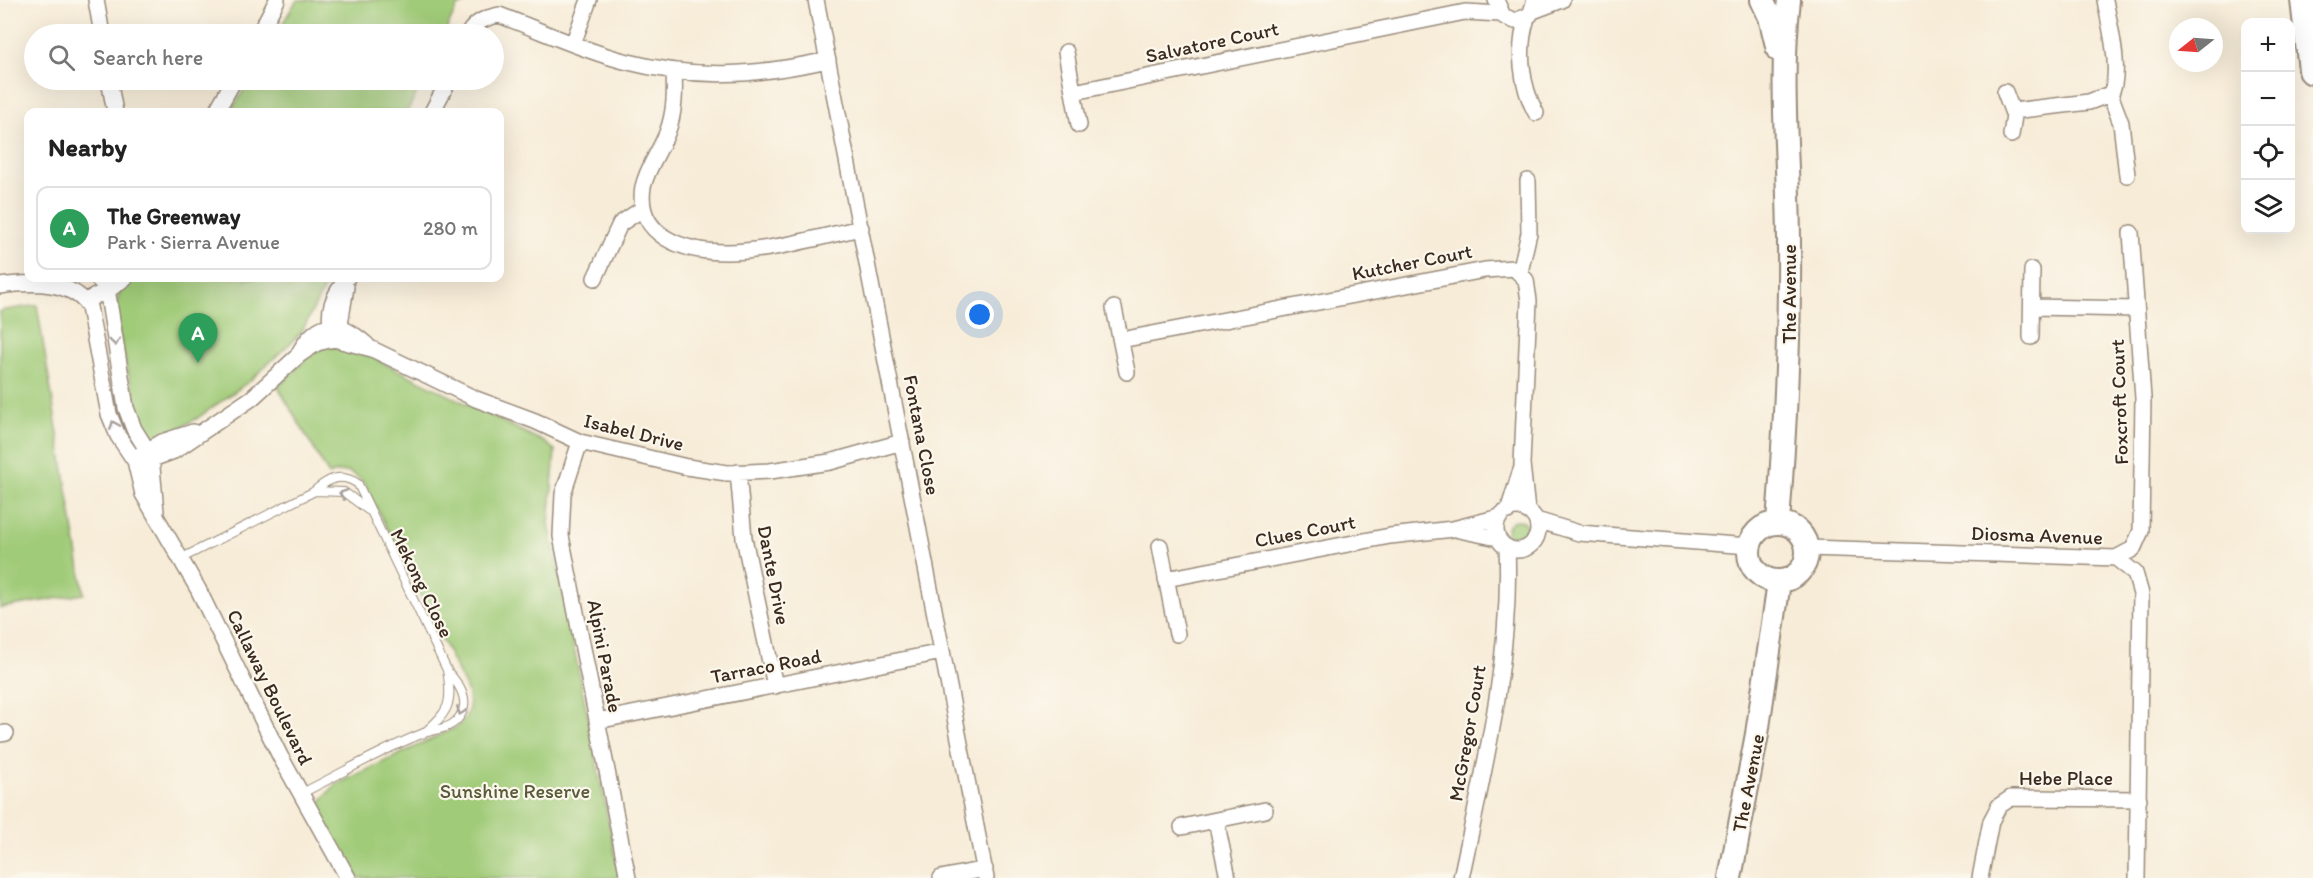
<!DOCTYPE html>
<html lang="en">
<head>
<meta charset="utf-8">
<style>
	:root { --surface:#fff; --page:#f6f6f6; --text:#222; --muted:#767676; --line:#e0e0e0; --accent:#0b8043 }
	body { margin:0; font-family:Itim,sans-serif; background:var(--page); color:var(--text) }
	.controls { position:absolute; right:18px; top:18px; display:grid; overflow:hidden; border-radius:12px; box-shadow:0 6px 24px #0002 }
	.controls button { width:54px; height:54px; display:grid; place-items:center; padding:0; border:0; border-bottom:2px solid var(--line); background:var(--surface); color:var(--text); font:30px sans-serif }
	.compass { position:absolute; left:2169px; top:18px; width:54px; height:54px; border-radius:50%; background:var(--surface); box-shadow:0 6px 24px #0002; rotate:253deg }
	.you { position:absolute; left:980px; top:315px; width:21px; height:21px; margin:-15px; border:4px solid #fff; border-radius:50%; background:#1a73e8; box-shadow:0 0 0 9px #1a73e833 }
	.badge { display:grid; place-items:center; width:39px; height:39px; border-radius:50%; background:var(--accent); color:#fff; font-size:20px; font-weight:700 }
	.pin { position:absolute; translate:-50% -50px; filter:drop-shadow(0 2px 3px #0008) }
	.pin::after { content:''; position:absolute; top:32px; width:21px; height:18px; background:inherit; clip-path:polygon(0 0,100% 0,50% 100%) }
	.list { margin:0; padding:0; list-style:none }
	h2 { display:flex; justify-content:space-between; align-items:center; height:78px; margin:0; padding:0 24px; font-size:26px }
	h2 small { font-size:20px; font-weight:400; color:var(--muted) }
	.list li { display:grid; grid-template-columns:39px 1fr auto; gap:18px; align-items:center; box-sizing:border-box; height:84px; margin:0 12px 12px; padding:0 12px; border:2px solid var(--line); border-radius:12px }
	.list b { display:block; font-size:22px; white-space:nowrap }
	.list p { margin:0; font-size:20px; white-space:nowrap; color:var(--muted) }
	.list em { font-size:20px; font-style:normal; color:var(--muted) }
	.icon { flex:none; width:33px; height:33px; fill:none; stroke:currentColor; stroke-width:2; stroke-linecap:round; stroke-linejoin:round }
	.map { position:relative; flex:none; width:2313px; height:878px; overflow:hidden }
	.search { position:absolute; background:var(--surface); box-shadow:0 6px 24px #0002; left:24px; top:24px; width:480px; height:66px; display:flex; align-items:center; gap:15px; box-sizing:border-box; padding:0 21px; border-radius:33px; color:var(--muted); font-size:22px }
	.panel { position:absolute; background:var(--surface); box-shadow:0 6px 24px #0002; left:24px; top:108px; width:480px; height:174px; border-radius:12px }
	.map>svg:first-child { display:block }
</style>
</head>
<body>
<div class="map">
<svg width="2313" height="878" viewBox="0 0 2313 878">
	<rect width="100%" height="100%" fill="#fbf7ec"/>
	<filter id="ink" filterUnits="userSpaceOnUse"><feTurbulence type="fractalNoise" baseFrequency=".0167" numOctaves="2"/><feDisplacementMap in="SourceGraphic" scale="12" xChannelSelector="R" yChannelSelector="G"/><feConvolveMatrix kernelMatrix="1 2 1 2 8 2 1 2 1" color-interpolation-filters="sRGB"/></filter>
	<filter id="wash" filterUnits="userSpaceOnUse"><feTurbulence type="fractalNoise" baseFrequency=".008" numOctaves="4" result="noise"/><feDisplacementMap in="SourceGraphic" scale="24" xChannelSelector="R" yChannelSelector="G"/><feGaussianBlur stdDeviation="1.35" result="paint"/><feColorMatrix in="noise" values="0 0 0 0 0 0 0 0 0 0 0 0 0 0 0 0 0 1.4 0 .05"/><feComposite in="paint" operator="in"/></filter>
	<g filter="url(#wash)">
		<rect width="100%" height="100%" fill="#f7ecd8"/>
		<path fill="#a0cb78" stroke="#6e7a4b" stroke-width="1.5" d="M297,0h174l-14,7 -13,27h-168z
			M250,80h173l-16,32h-177z
			M132,278h197l-28,55 -50,47 -55,39 -47,25c-9,-33 -39,-117 -31,-147 2,-8 9,-14 14,-19z
			M37,305l47,289 -84,14v-297z
			M326,346l27,2 191,94 11,8 -6,74 71,354h-262l-43,-70 20,-23 122,-58c13,-11 15,-23 9,-39l-100,-202c-10,-13 -21,-19 -37,-11l-51,-88 32,-32z
			M1507 530a10 10 0 1 1 20 0a10 10 0 1 1-20 0Z"/>
	</g>
	<g filter="url(#ink)">
		<g fill="none" stroke-linecap="round" stroke-linejoin="round">
			<g stroke="#998b7b" stroke-width="10">
				<path id="lane" d="M315,491l29,1 24,18
					M182,558l131,-66c15,-13 27,-20 45,-8l89,186c6,35 2,41 -24,64
					M300,794c39,-19 84,-46 124,-61 13,-4 28,-4 36,-17 11,-15 -1,-32 -12,-44"/>
			</g>
			<g stroke="#998b7b" stroke-width="18">
				<path id="street" d="M96,0l6,34
					M816,0l170,878
					M1496,0l7,16 12,5 15,-6 5,-15
					M1533,11l29,-11
					M1527,18c-10,31 -6,68 9,95
					M259,34l18,-34
					M468,34c8,-12 16,-16 31,-19 41,15 82,35 125,46 73,19 131,15 204,-1
					M573,44l16,-44
					M1066,52l13,73
					M674,71c1,22 1,41 -7,62 -7,18 -20,35 -24,54 -8,50 42,65 83,65 42,0 93,-15 135,-24
					M109,80l6,32
					M1074,92l391,-80 36,2
					M2005,92l9,24 -3,19
					M2110,94l11,29 6,52
					M2013,111l76,-9 21,-8c13,-19 -1,-71 -5,-94
					M216,112l18,-32
					M432,112l17,-32
					M1520,272l9,-39 -1,-52
					M97,278l7,7 4,10 18,113 8,21 17,27 5,56
					M595,278l25,-54 22,-15
					M0,286c28,-4 72,-7 89,21l20,107 9,22 17,25 8,33 55,95 82,167 68,122
					M85,301l25,-12 15,-11
					M2033,307l103,2
					M1114,308l13,64
					M333,333c-7,-22 0,-37 14,-55
					M335,336l5,-12 6,-37
					M2031,337l1,-67
					M1121,340l364,-70 29,-2 12,12 3,21 -7,163 5,47
					M299,353c20,-36 39,-33 68,-8
					M580,442l-17,52 -2,42 67,342
					M141,454l21,-12 31,-10
					M135,461l20,-3 19,-7 78,-53 47,-43 18,-12 17,-4 38,10 104,50 59,22 45,21 107,25 40,6 43,-2 60,-9 72,-20
					M738,472l6,66 31,148
					M1496 529a21 21 0 1 1 42 0a21 21 0 1 1-42 0Z
					M1508,511l13,-41
					M1536,520l43,13 170,13
					M1459,530l39,8
					M1160,546l17,88
					M1808,548l308,10 19,15 6,21 -4,284
					M2116,558l17,-9 8,-18 2,-133 -12,-165
					M1166,579l224,-43 63,-7 47,-12
					M597,721l345,-69
					M0,734l6,-1
					M1216,820l12,58
					M1182,827l83,-17
					M941,878l44,-9
					M1461,878c23,-109 51,-219 46,-331
					M1980,878l11,-57 8,-15 12,-8 128,1"/>
			</g>
			<g stroke="#998b7b" stroke-width="26">
				<path id="secondary" d="M1762,0l8,17 8,33
					M1778,522c7,-92 12,-184 11,-277 0,-82 -10,-163 0,-245
					M1749 552a29 29 0 1 1 58 0a29 29 0 1 1-58 0Z
					M1730,878l27,-144 22,-152"/>
			</g>
			<g stroke="#998b7b" stroke-width="32">
				<path id="highway" d="M2305,0l8,70"/>
			</g>
			<use href="#lane" stroke="#fff" stroke-width="8"/>
			<use href="#street" stroke="#fff" stroke-width="15"/>
			<use href="#secondary" stroke="#fff" stroke-width="22"/>
			<use href="#highway" stroke="#fff" stroke-width="28"/>
		</g>
		<defs><path id="oneway-chevron" d="M-2-3.5L2.5 0L-2 3.5" fill="none" stroke-width="1.6" stroke-linecap="round" stroke-linejoin="round" transform="scale(1.5)"/></defs>
		<g stroke="#a79f9a">
			<use href="#oneway-chevron" transform="translate(115 342) rotate(82)"/>
			<use href="#oneway-chevron" transform="translate(114 425) rotate(-112)"/>
			<use href="#oneway-chevron" transform="translate(343 494) rotate(-161)"/>
			<use href="#oneway-chevron" transform="translate(461 711) rotate(111)"/>
		</g>
	</g>
	<g text-anchor="middle" dominant-baseline="central" stroke-width="4.5" stroke-linejoin="round" paint-order="stroke">
		<g font-size="20" fill="#3b2a1e" stroke="#fbf7ec">
			<text transform="translate(1212 42) rotate(-12)">Salvatore Court</text>
			<text transform="translate(1412 262) rotate(-11)">Kutcher Court</text>
			<text transform="translate(1789 294) rotate(-90)">The Avenue</text>
			<text transform="translate(2119 402) rotate(-92)">Foxcroft Court</text>
			<text transform="translate(634 432) rotate(14)">Isabel Drive</text>
			<text transform="translate(922 435) rotate(79)">Fontana Close</text>
			<text transform="translate(1305 531) rotate(-11)">Clues Court</text>
			<text transform="translate(2037 535) rotate(2)">Diosma Avenue</text>
			<text transform="translate(774 575) rotate(79)">Dante Drive</text>
			<text transform="translate(422 583) rotate(64)">Mekong Close</text>
			<text transform="translate(605 656) rotate(79)">Alpini Parade</text>
			<text transform="translate(766 666) rotate(-11)">Tarraco Road</text>
			<text transform="translate(270 687) rotate(64)">Callaway Boulevard</text>
			<text transform="translate(1467 733) rotate(-80)">McGregor Court</text>
			<text x="2066" y="778">Hebe Place</text>
			<text transform="translate(1748 783) rotate(-79)">The Avenue</text>
		</g>
		<g font-size="20" fill="#595a39" stroke="#fbf7ec">
			<text x="515" y="791">Sunshine Reserve</text>
		</g>
	</g>
</svg>
<div class="controls">
<button>+</button>
<button>−</button>
<button><svg class="icon" aria-label="locate" viewBox="0 0 24 24"><circle cx="12" cy="12" r="6"/><path d="M12 2v4M12 18v4M2 12h4M18 12h4"/></svg></button>
<button><svg class="icon" aria-label="layers" viewBox="0 0 24 24"><path d="M12 4l9 5-9 5-9-5zM3 14l9 5 9-5"/></svg></button>
</div>
<svg class="compass" viewBox="-18 -18 36 36"><path d="M0-13l5 13h-10z" fill="#e53935"/><path d="M0 13l5-13h-10z" fill="#767676"/></svg>
<div class="you"></div>
<div class="pin badge" style="left:198px;top:363px;background:#2e9e5b">A</div>
<div class="search"><svg class="icon" aria-label="search" viewBox="0 0 24 24"><circle cx="10" cy="10" r="6"/><path d="M15 15l6 6"/></svg>Search here</div>
<section class="panel">
<h2>Nearby<small></small></h2>
<ul class="list">
<li><span class="badge" style="background:#2e9e5b">A</span><div><b>The Greenway</b><p>Park · Sierra Avenue</p></div><em>280 m</em></li>
</ul>
</section>
</div>
</body>
</html>
